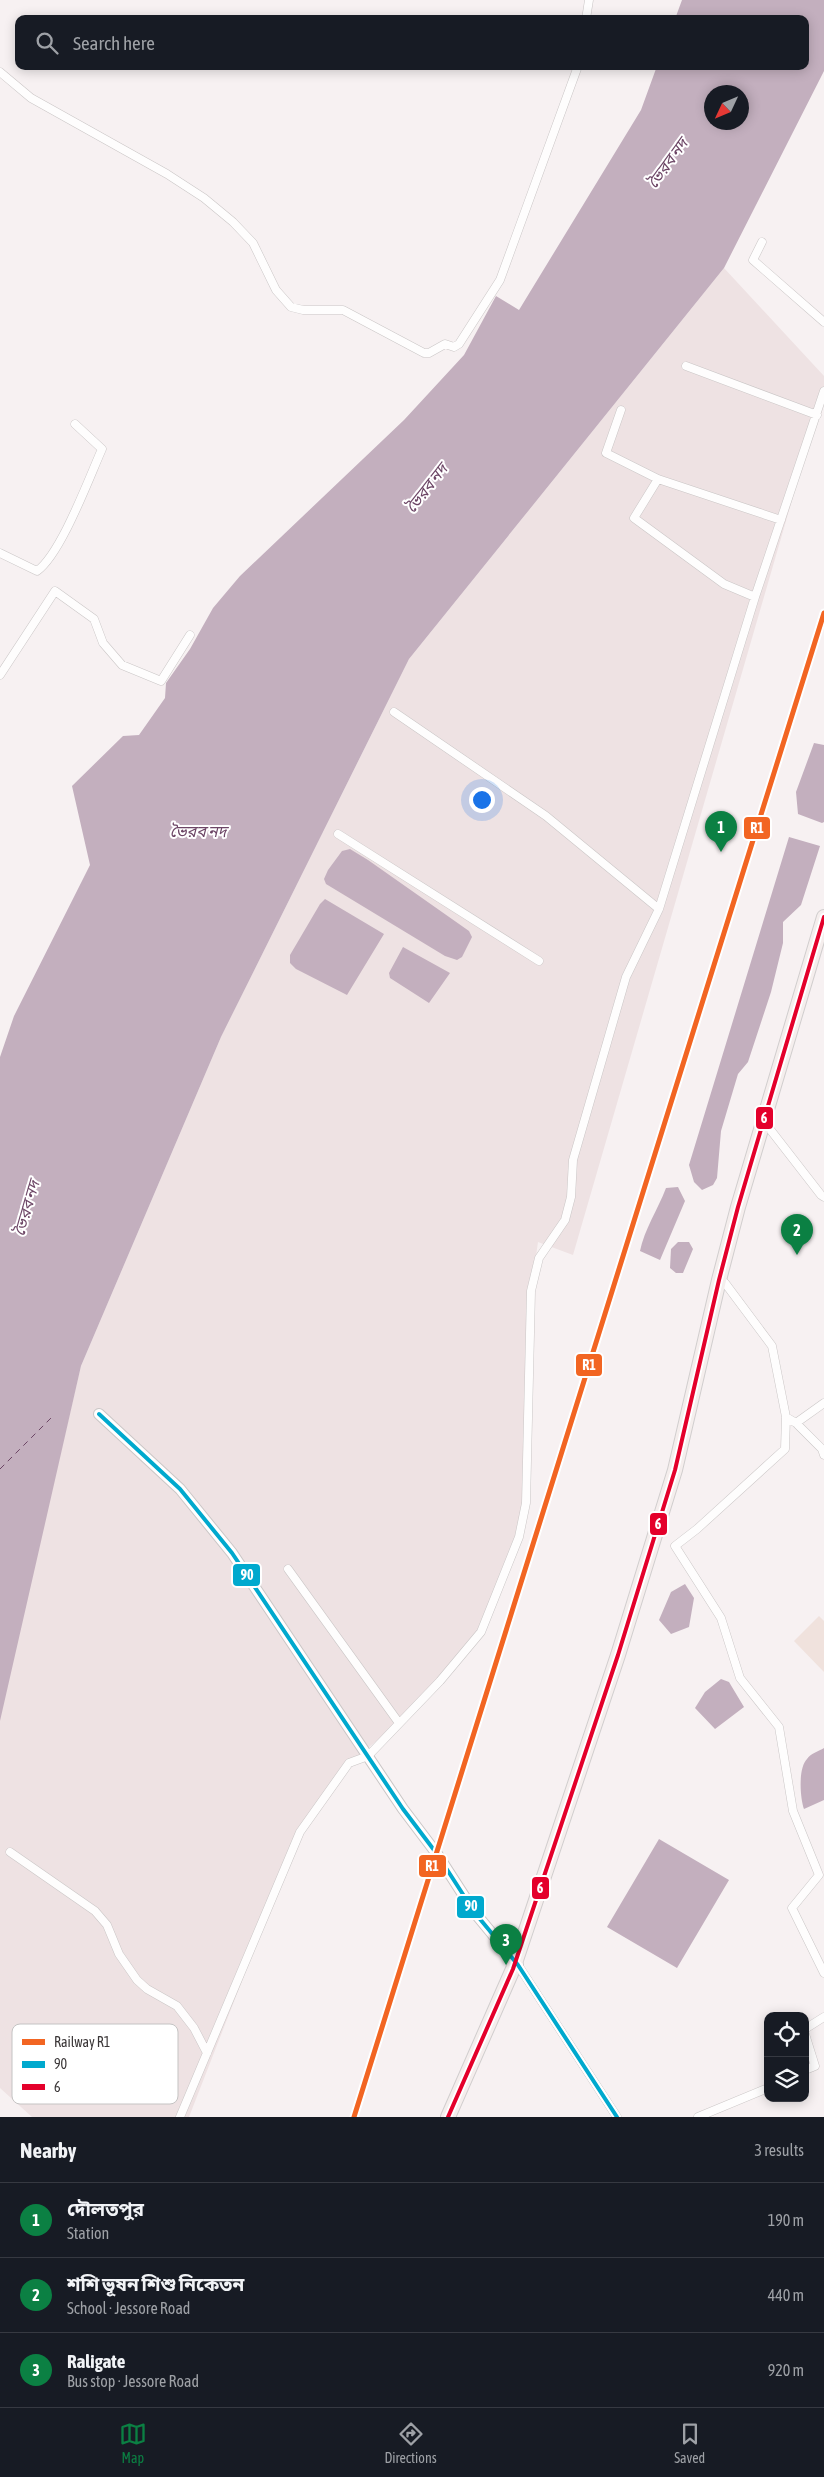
<!DOCTYPE html>
<html lang="en">
<head>
<meta charset="utf-8">
<style>
	:root { --surface:#171b24; --page:#242831; --text:#f1f3f6; --muted:#9ea1a6; --line:#363941; --accent:#0b8043 }
	body { margin:0; font-family:"Asap Condensed","Noto Sans Bengali",sans-serif; background:var(--page); color:var(--text) }
	.controls { position:absolute; right:15px; bottom:15px; display:grid; overflow:hidden; border-radius:10px; box-shadow:0 2px 12px #0003 }
	.controls button { width:45px; height:45px; display:grid; place-items:center; padding:0; border:0; border-bottom:1px solid var(--line); background:var(--surface); color:var(--text); font:25px sans-serif }
	.compass { position:absolute; left:704px; top:85px; width:45px; height:45px; border-radius:50%; background:var(--surface); box-shadow:0 2px 12px #0003; rotate:226deg }
	.you { position:absolute; left:481px; top:799px; width:18px; height:18px; margin:-12px; border:4px solid #fff; border-radius:50%; background:#1a73e8; box-shadow:0 0 0 8px #1a73e833 }
	.badge { display:grid; place-items:center; width:32px; height:32px; border-radius:50%; background:var(--accent); color:#fff; font-size:16px; font-weight:700 }
	.pin { position:absolute; translate:-50% -41px; filter:drop-shadow(0 1px 2px #0008) }
	.pin::after { content:''; position:absolute; top:26px; width:18px; height:15px; background:inherit; clip-path:polygon(0 0,100% 0,50% 100%) }
	.list { margin:0; padding:0; list-style:none }
	h2 { display:flex; justify-content:space-between; align-items:center; height:65px; margin:0; padding:0 20px; font-size:21px }
	h2 small { font-size:16px; font-weight:400; color:var(--muted) }
	.list li { display:grid; grid-template-columns:32px 1fr auto; gap:15px; align-items:center; box-sizing:border-box; height:75px; padding:0 20px; border-top:1px solid var(--line) }
	.list b { display:block; font-size:19px; white-space:nowrap }
	.list p { margin:0; font-size:16px; white-space:nowrap; color:var(--muted) }
	.list em { font-size:16px; font-style:normal; color:var(--muted) }
	.icon { flex:none; width:28px; height:28px; fill:none; stroke:currentColor; stroke-width:2; stroke-linecap:round; stroke-linejoin:round }
	.map { position:relative; flex:none; width:824px; height:2117px; overflow:hidden }
	.search { position:absolute; background:var(--surface); box-shadow:0 2px 12px #0003; left:15px; right:15px; top:15px; height:55px; display:flex; align-items:center; gap:12px; box-sizing:border-box; padding:0 18px; border-radius:10px; color:var(--muted); font-size:19px }
	.sheet { height:290px; background:var(--surface) }
	nav { display:flex; justify-content:space-around; align-items:center; box-sizing:border-box; height:70px; border-top:1px solid var(--line); background:var(--surface); font-size:14px; color:var(--muted) }
	nav a { display:grid; justify-items:center; gap:2px }
	nav .on { color:var(--accent) }
	.map>svg:first-child { display:block }
</style>
</head>
<body>
<div class="map">
<svg width="824" height="2117" viewBox="0 0 824 2117">
	<rect width="100%" height="100%" fill="#f7f1f2"/>
	<path fill="#eee2e3" d="M724,268l100,108v14l-251,865 -35,-13 -7,49 -2,167 -10,79 -47,105 -73,81 -50,40 -49,69 -111,285h-157l-32,-29v-377l81,-345 140,-329 188,-378z"/>
	<path fill="#f0e2dd" d="M819,1616l5,5v51l-30,-31z"/>
	<path fill="#c3afbe" fill-rule="evenodd" d="M682,0h142v71l-100,197 -315,391 -188,378 -140,329 -81,355v-664l14,-41 76,-151 -18,-79 51,-50 16,-1 26,-37 1,-15 24,-34 23,-41 27,-32 164,-156 60,-65 32,-59 23,14 122,-200 16,-44h148v-47h-130zM712,92h30v30h-30z
		M814,743l10,2v77l-2,1 -24,-9 -2,-22z
		M789,837l31,9 -19,59 -18,17v21l-12,49 -23,70 -10,12 -17,57 -4,47 -4,7 -11,5 -8,-8 -5,-17z
		M350,849l18,11 101,71 3,6 -10,20 -5,3 -12,-4 -119,-72 -2,-5 4,-9 14,-19z
		M325,899l59,35 -37,61 -51,-26 -6,-6v-8l30,-51z
		M403,947l47,26 -21,30 -39,-25 -1,-5z
		M678,1187l7,14 -25,59 -20,-9c4,-21 18,-42 26,-63z
		M678,1242h11l4,7 -10,24h-7l-6,-5 1,-19z
		M685,1584l9,14 -5,29 -18,7 -12,-14 12,-28z
		M721,1679l8,3 15,25 -29,22 -20,-21 10,-16z
		M824,1748v52l-20,9c-4,-11 -6,-41 3,-50 3,-5 12,-8 17,-11z
		M659,1839l70,41 -52,88 -70,-41z"/>
	<g fill="none" stroke-linecap="round" stroke-linejoin="round">
		<path stroke="#6c4565" stroke-width="1" stroke-dasharray="6 5" stroke-linecap="butt" d="M0,1469l52,-52"/>
		<g stroke="#cac6c6" stroke-width="9">
			<path id="street" d="M586,19l3,-19
				M0,72l31,26 136,76 37,24 29,24 20,21 23,47 15,17 12,3h40l81,43h5l16,-9 9,3 5,-3 41,-64 78,-214
				M762,242l-9,18 71,62
				M686,366l131,49
				M621,410l-15,43 52,26 123,41
				M658,479l-24,39 90,66 31,13
				M0,553l37,18c24,-17 52,-93 65,-122l-27,-25
				M0,675l55,-84 39,28 9,24 19,22 39,16 29,-46
				M394,712l152,104 113,93
				M338,834l201,127
				M769,1128l52,67 3,2
				M725,1283l47,63 14,71 -1,32 -88,80 -22,17 46,72 19,60 39,49 14,84 26,64 -27,33 32,65
				M786,1417l10,6 26,26 2,6
				M796,1423l28,-20
				M288,1569l111,154
				M10,1852l85,59 12,14 12,29 18,26 10,9 30,17 17,22 13,25
				M518,1965l99,152
				M805,2029l19,-12
				M805,2034l10,32 -10,4
				M180,2117l120,-285 49,-69 19,-7 72,-75 41,-49 38,-95 7,-34 5,-212 8,-33 26,-38 6,-23 2,-37 53,-183 33,-68 96,-312 69,-206
				M698,2117l70,-29"/>
		</g>
		<g stroke="#cac6c6" stroke-width="12">
			<path id="secondary" d="M99,1414l81,75 52,64 171,256 34,45 38,59 43,52"/>
		</g>
		<g stroke="#d1cece" stroke-width="16">
			<path id="highway" d="M448,2117l65,-148 105,-314 57,-185 44,-190 19,-73 86,-290"/>
		</g>
		<use href="#street" stroke="#fefdfd" stroke-width="8"/>
		<use href="#secondary" stroke="#fefdfd" stroke-width="10"/>
		<use href="#highway" stroke="#f5eeed" stroke-width="14"/>
		<g stroke="#fff" stroke-width="8">
			<path id="bus-1" d="M99,1414l81,75 52,64 171,256 34,45 38,59 43,52 99,152"/>
		</g>
		<g stroke="#fff" stroke-width="8">
			<path id="bus-2" d="M448,2117l65,-148 105,-314 57,-185 44,-190 19,-73 86,-290"/>
		</g>
		<use href="#bus-1" stroke="#00a9ce" stroke-width="4"/>
		<use href="#bus-2" stroke="#e4002b" stroke-width="4"/>
		<g stroke="#fff" stroke-width="9">
			<path id="rail-1" d="M354,2117l470,-1504"/>
		</g>
		<use href="#rail-1" stroke="#f26522" stroke-width="5"/>
	</g>
	<g text-anchor="middle" dominant-baseline="central" stroke-width="4" stroke-linejoin="round" paint-order="stroke">
		<g font-size="16" font-style="italic" fill="#6c4565" stroke="#fff">
			<text transform="translate(667 163) rotate(-54)">ভৈরব নদ</text>
			<text transform="translate(426 488) rotate(-52)">ভৈরব নদ</text>
			<text x="198" y="831">ভৈরব নদ</text>
			<text transform="translate(26 1208) rotate(-74)">ভৈরব নদ</text>
		</g>
	</g>
	<rect x="12" y="2024" width="166" height="80" rx="8" fill="#fff" stroke="#c4c3c3" stroke-width="1"/>
	<rect x="22" y="2039" width="23" height="6" fill="#f26522"/>
	<rect x="22" y="2061" width="23" height="7" fill="#00a9ce"/>
	<rect x="22" y="2084" width="23" height="6" fill="#e4002b"/>
	<g font-size="14" fill="#3a3637">
		<text x="54" y="2047">Railway R1</text>
		<text x="54" y="2069">90</text>
		<text x="54" y="2092">6</text>
	</g>
	<g stroke="#fff" stroke-width="2">
		<rect x="743" y="816" width="28" height="24" rx="5" fill="#f26522"/>
		<rect x="755" y="1106" width="19" height="24" rx="5" fill="#e4002b"/>
		<rect x="575" y="1353" width="28" height="24" rx="5" fill="#f26522"/>
		<rect x="649" y="1512" width="19" height="24" rx="5" fill="#e4002b"/>
		<rect x="232" y="1563" width="29" height="24" rx="5" fill="#00a9ce"/>
		<rect x="418" y="1854" width="29" height="24" rx="5" fill="#f26522"/>
		<rect x="531" y="1876" width="19" height="24" rx="5" fill="#e4002b"/>
		<rect x="456" y="1895" width="29" height="24" rx="5" fill="#00a9ce"/>
	</g>
	<g font-size="14" text-anchor="middle" font-weight="bold" fill="#fff">
		<text x="757" y="833">R1</text>
		<text x="764" y="1123">6</text>
		<text x="589" y="1370">R1</text>
		<text x="658" y="1529">6</text>
		<text x="247" y="1580">90</text>
		<text x="432" y="1871">R1</text>
		<text x="540" y="1893">6</text>
		<text x="471" y="1911">90</text>
	</g>
</svg>
<div class="controls">
<button><svg class="icon" aria-label="locate" viewBox="0 0 24 24"><circle cx="12" cy="12" r="6"/><path d="M12 2v4M12 18v4M2 12h4M18 12h4"/></svg></button>
<button><svg class="icon" aria-label="layers" viewBox="0 0 24 24"><path d="M12 4l9 5-9 5-9-5zM3 14l9 5 9-5"/></svg></button>
</div>
<svg class="compass" viewBox="-18 -18 36 36"><path d="M0-13l5 13h-10z" fill="#e53935"/><path d="M0 13l5-13h-10z" fill="#9ea1a6"/></svg>
<div class="you"></div>
<div class="pin badge" style="left:721px;top:852px">1</div>
<div class="pin badge" style="left:797px;top:1255px">2</div>
<div class="pin badge" style="left:506px;top:1965px">3</div>
<div class="search"><svg class="icon" aria-label="search" viewBox="0 0 24 24"><circle cx="10" cy="10" r="6"/><path d="M15 15l6 6"/></svg>Search here</div>
</div>
<section class="sheet">
<h2>Nearby<small>3 results</small></h2>
<ul class="list">
<li><span class="badge">1</span><div><b>দৌলতপুর</b><p>Station</p></div><em>190 m</em></li>
<li><span class="badge">2</span><div><b>শশি ভূষন শিশু নিকেতন</b><p>School · Jessore Road</p></div><em>440 m</em></li>
<li><span class="badge">3</span><div><b>Raligate</b><p>Bus stop · Jessore Road</p></div><em>920 m</em></li>
</ul>
</section>
<nav>
<a class="on"><svg class="icon" aria-label="map" viewBox="0 0 24 24"><path d="M3 6l6-2 6 2 6-2v14l-6 2-6-2-6 2zM9 4v14M15 6v14"/></svg>Map</a>
<a><svg class="icon" aria-label="directions" viewBox="0 0 24 24"><path d="M12 3l9 9-9 9-9-9zM9 14v-3h6M13 9l2 2-2 2"/></svg>Directions</a>
<a><svg class="icon" aria-label="saved" viewBox="0 0 24 24"><path d="M7 4h10v16l-5-4-5 4z"/></svg>Saved</a>
</nav>
</body>
</html>
